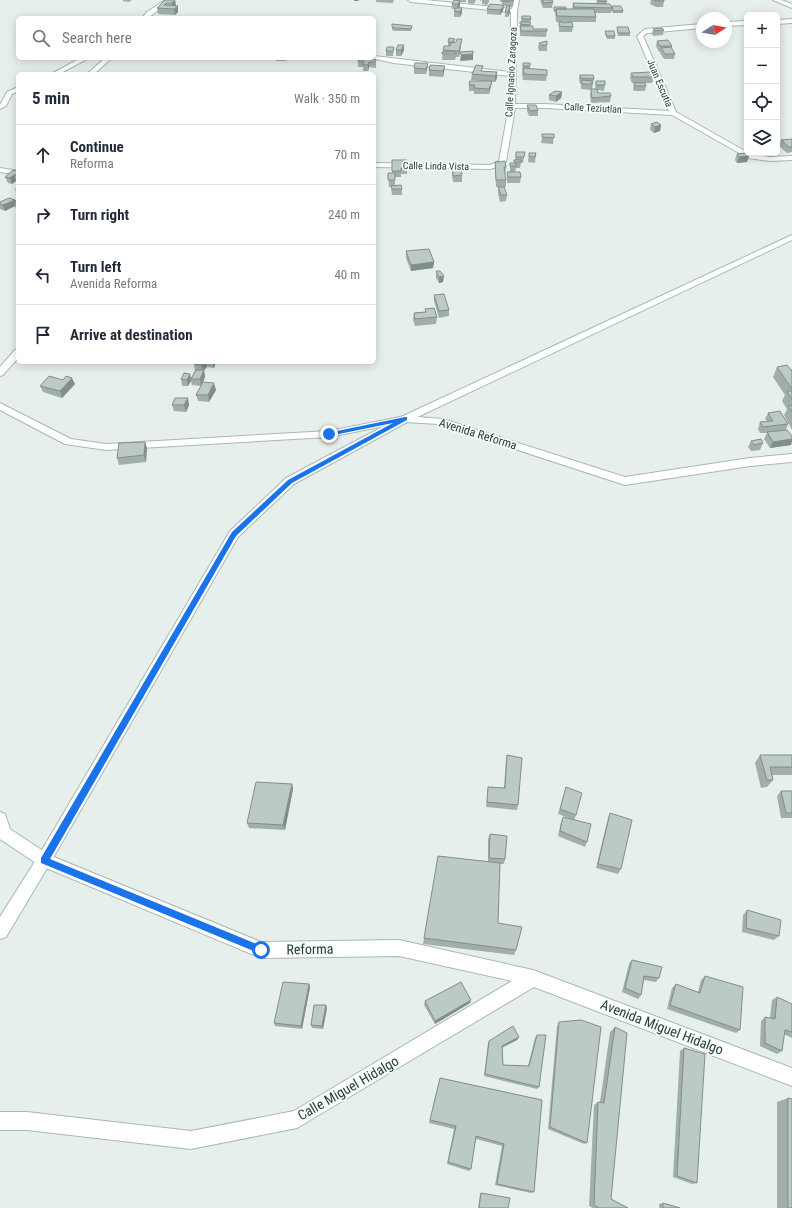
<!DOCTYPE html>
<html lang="en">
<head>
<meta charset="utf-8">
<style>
	:root { --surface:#fff; --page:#f2f2f3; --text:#1f2937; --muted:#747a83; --line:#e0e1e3 }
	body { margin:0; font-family:"Roboto Condensed",sans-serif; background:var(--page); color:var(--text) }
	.controls { position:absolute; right:12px; top:12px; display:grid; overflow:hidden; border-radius:6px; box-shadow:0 2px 10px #0003 }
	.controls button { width:36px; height:36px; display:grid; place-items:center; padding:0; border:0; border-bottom:1px solid var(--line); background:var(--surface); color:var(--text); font:20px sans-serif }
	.compass { position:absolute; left:696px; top:12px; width:36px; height:36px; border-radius:50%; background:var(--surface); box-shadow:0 2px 10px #0003; rotate:79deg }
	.stop { position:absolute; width:12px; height:12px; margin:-9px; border:3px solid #1a73e8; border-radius:50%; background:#fff }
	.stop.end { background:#1a73e8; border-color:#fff; box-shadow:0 1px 4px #0008 }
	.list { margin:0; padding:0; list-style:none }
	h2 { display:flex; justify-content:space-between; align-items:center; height:52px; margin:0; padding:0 16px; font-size:17px }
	h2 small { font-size:13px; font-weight:400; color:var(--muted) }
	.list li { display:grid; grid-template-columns:26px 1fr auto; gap:12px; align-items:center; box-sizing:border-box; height:60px; padding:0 16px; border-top:1px solid var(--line) }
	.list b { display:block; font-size:15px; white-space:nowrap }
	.list p { margin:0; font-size:13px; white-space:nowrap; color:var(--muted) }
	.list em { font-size:13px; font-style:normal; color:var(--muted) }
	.icon { flex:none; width:22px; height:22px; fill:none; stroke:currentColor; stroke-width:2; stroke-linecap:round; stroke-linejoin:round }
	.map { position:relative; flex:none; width:792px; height:1208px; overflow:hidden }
	.search { position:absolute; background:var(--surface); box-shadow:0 2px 10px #0003; left:16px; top:16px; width:360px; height:44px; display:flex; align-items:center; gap:10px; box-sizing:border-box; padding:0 14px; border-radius:6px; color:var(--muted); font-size:15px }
	.panel { position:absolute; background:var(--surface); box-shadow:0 2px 10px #0003; left:16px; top:72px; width:360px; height:292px; border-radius:6px }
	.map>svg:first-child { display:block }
</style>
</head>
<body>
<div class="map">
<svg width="792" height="1208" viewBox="0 0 792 1208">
	<rect width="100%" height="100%" fill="#e6efeb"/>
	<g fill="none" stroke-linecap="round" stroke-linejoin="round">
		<g stroke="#a8b8b2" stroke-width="2">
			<path id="street" d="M165,0h6l-23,18h-6l5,-6z
				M408,0h18l86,9 1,-9h6l-2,11 -2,93h30l124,7 -32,-75 8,-7 57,-5v4l-55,5 -4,3 33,76 76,43 18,2 22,-1v4l-22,1 -22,-3 -76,-43 -127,-7h-30l-9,54 -6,4 -10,3 -116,-2v-4l116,2 9,-4 10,-55 1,-30 -116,-13 -23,-5h3v-2l136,16 1,-60 -100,-10z
				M773,0h8l11,4v4z
				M792,19v4l-15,1v-4z
				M747,21v4l-21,1v-4z
				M81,58h8l-30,16h-8z
				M105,58h7l-18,16h-7z
				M18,87v4l-6,3 -6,12 -6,3v-4l7,-13z
				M0,168l18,3v4l-18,-3z
				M18,349v9l-15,17 -3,1v-9l15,-17z
				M0,403l71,36 35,5 223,-13 76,-15 38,3 182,58 125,-19 42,-4v8l-42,4 -125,19 -187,-61 -33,-2 -76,15 -223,13 -41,-6 -65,-34z
				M0,812l5,2 5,15 39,26 212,87 138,-2 134,30 259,98v18l-258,-99 -237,141 -106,21 -164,-19h-27v-18h27l164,19 103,-20 218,-130 -113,-25 -138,2 -222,-93 -39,-26z"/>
		</g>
		<g stroke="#a4bbb3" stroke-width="2">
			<path id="secondary" d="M792,235v5l-383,181 -115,63 -56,53 -189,328 -43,72 -6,2v-22l39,-62 191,-324 56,-53 115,-61z"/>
		</g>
		<use href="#street" fill="#fff" fill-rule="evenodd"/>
		<use href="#secondary" fill="#fff" fill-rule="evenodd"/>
	</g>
	<path fill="#a1aea9" d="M123,0h9l-3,2 -6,-1z
		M165,0h10l1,6h-1l3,6 -3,3 -17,-1 -1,-6z
		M376,0h18l-1,3 -17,-1z
		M457,0h9v2h-6v4l-1,2h3v5l-2,4h-6v-6l1,-2h-3v-5z
		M468,0h8l-2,4 -6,-1z
		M480,0h9v2l-2,3 -5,-1v-4l-2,1z
		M500,0h14l-1,7 -9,-1 -1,5 -3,4 -13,-1v-5l15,-4v-3h-2z
		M540,0h12l1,2 -1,6h-9z
		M597,0h9v4l6,3 11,4v2h-10l-1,-3 -1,3h-16l1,4v5h-40l-1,-10h-1v-5l12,2h6l1,-6 23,1z
		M651,0h13v1l-1,6h-7l-6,-3z
		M505,12h5l-2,5h-3z
		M522,16l9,3 -1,7 3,3h14l-1,8 -26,-1v-14h1z
		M559,22l14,5 -1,5h-13z
		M412,26l-1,5h-16l-3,-1v-3z
		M617,27l13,6v3h-12l-1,-7z
		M653,29l11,1 -1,5 -10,1 -1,-2z
		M605,31l10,5v3h-8l-2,-5z
		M462,39l-3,18h-3l-1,3h-13l1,-10 5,-4v-4h7z
		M657,41l15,5 -1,2 4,6 -1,5h-10l-4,-6 1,-1h-2l-3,-6z
		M539,43l8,2v6h-8l-1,-3z
		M394,47l-1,9h-7v-5z
		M396,50h8l-3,6h-5z
		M374,54h1v6h1v8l-7,-1 -1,4h-5v-4h-5v-6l2,-2v-1h14z
		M276,58h13l-3,3h-10z
		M523,63l7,3v3l17,6 -1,6 -23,-1 -1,-6z
		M445,66l-1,6 -1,5 -14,-1v-6z
		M414,68l13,1 -1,5h-12z
		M483,71l14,1v6l-2,4h-3l-3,12h-15v-3h-5v-6l15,-4 -13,-1 1,-6z
		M631,73l23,4 -2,6h-20l-2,-5z
		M580,75l14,4 -2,10h3l1,-8 9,4 -1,6 -6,-1v3l13,3 -1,6 -19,1 -1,-8 1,-5 -10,-1v-5h-1l-1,-4z
		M634,83l12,3 -1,5h-11l-1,-2z
		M562,92l-1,6 -5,4 -7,-2v-5z
		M527,105l11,5v6h-9l-2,-5z
		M651,124l10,1 -1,6 -6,2 -4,-3z
		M554,134l-1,10 -12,-1 1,-6z
		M792,139v13l-5,1 -8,-7 2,-6z
		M516,152h9l-2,11h-2l-1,5h-4l-1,4h-5v-9h4v-3h1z
		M529,153h7l-1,10 -7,-1z
		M737,154l12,2 -2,6 -10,1 -2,-3z
		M392,160h15v14h-6v3h-6v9l7,3v6h-10l-1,-8h-2l-1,-14h4z
		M495,162l11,5 -1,6 1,7v7h-10l-1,-19z
		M374,163l1,4v6h-1z
		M452,168l10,7v7h-9l-1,-7z
		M18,171v10h-2l-4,3 -4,-1 -3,-6z
		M507,172l14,5 -1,6h-13z
		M18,186v11l-3,-8z
		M498,187l9,8 -1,6 -6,1 -2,-9z
		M15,200v1l3,-1v9h-2l-1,-3 -10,5 -5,-2v-7z
		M406,251l28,11 -1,6 -22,3 -5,-13z
		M436,271l7,11 -4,1 -3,-5z
		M434,295l15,15v6l-10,2 -5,-17z
		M425,309l12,8 -1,7 -21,2 -2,-6 1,-7 11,-1z
		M195,362h21l-2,6 -7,-1 -3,3 1,7 -2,5 13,8 -7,12 -11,-1 -2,-6 5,-9 -9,-1 -1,-4 -3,5h-6l-1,-7 9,-5 1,4 4,-7 -1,-7z
		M777,367l15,3v60l-8,-15 3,-6 -5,-8 3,-6 -12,-18z
		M63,380l12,4 -13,14 -19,-6 -3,-6z
		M172,405h17l-3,7 -12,-1z
		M768,413l20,11 -2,6 5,15 -21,3 -6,-9 3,-6h-7l-2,-4 2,-7 7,-1 -2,-2z
		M751,441l12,2 -3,7 -9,1 -3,-4z
		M147,448l-1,14 -27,3 -2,-7z
		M507,755l11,50 -1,5 -31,-3 2,-20 16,1 2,-28z
		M760,755h32v20h-20l1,5 -6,7 -6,1 -6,-25z
		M292,784l1,5 -8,41 -36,-2 -2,-5z
		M566,787l10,28 -2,5 13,22 -2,5 -27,-11 3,-14 2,-5 6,1 -11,-4z
		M781,791h11v27h-11l-4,-22z
		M610,813l11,56 -3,5 -22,-6 12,-50z
		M490,834l15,25 -1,5h-4l-2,59 18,27 -2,5 -91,-11 1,-6 64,-76v-23z
		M747,910l32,26 -5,4 -32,-8 1,-17z
		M632,960l27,18 -3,4 -12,-2 -3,15 -3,4 -16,-7 7,-28z
		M705,976l35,54 -4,3 -69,-24 5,-21 4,-4 22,8 3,-12z
		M309,984l1,3 -8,42 -27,-3 -1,-3z
		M777,997l15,7v34l-8,-4 -2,17 -5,3 -17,-8 1,-25 4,-4 5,1 2,-18z
		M425,1001l45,2 -35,21 -11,-19z
		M327,1008l-4,21 -11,-1 -1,-3z
		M559,1022l28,121 -3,1 -36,-15 9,-103z
		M615,1027l-4,172 17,9h-35l-4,-2 5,-101 4,-3h2l10,-70z
		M537,1035l2,52 -2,2 -53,-13 4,-32 1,-3 30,-4 -2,3 -15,8 1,17 25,1 7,-28z
		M684,1048l13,135 -5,1 -19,-7 7,-126z
		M440,1078l102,22 -8,92 -3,1 -36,-8 7,-39 -26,-7 -5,30 -2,2 -22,-7 7,-35 -25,-6z
		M788,1098l4,110h-15v-106z
		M481,1193l27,15h-30l2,-14z
		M663,1203l17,5h-21v-4z"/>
	<path fill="#838d89" d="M175,0l1,6 -4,3v-6z
		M354,0h5l-1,1h-4z
		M460,1v5l-2,3v-5z
		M178,6v6l-3,3 -1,-6z
		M504,6l-1,5 -3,4v-5z
		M510,6v6l-2,5v-5z
		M462,8v5l-2,4v-5z
		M462,39l-3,18v-6z
		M404,45v5l-3,6v-6z
		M473,54v6l-13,1 1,-6z
		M369,62v5l-1,4v-6z
		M428,63l-1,6 -1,5v-5z
		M445,66l-1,6 -1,5v-6z
		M497,72v6l-2,4v-6z
		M492,81l-1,5 -2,8v-5z
		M562,92l-1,6 -5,4v-6z
		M661,125l-1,6 -6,2 1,-6z
		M749,156l-2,6 -10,1 2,-6z
		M14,175l2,6 -4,3 -2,-6z
		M15,200l1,3h-2l1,3 -10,5 -2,-6z
		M434,262l-1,6 -22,3v-6z
		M444,276l-1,6 -4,1v-6z
		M204,362h2l1,5 -3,3 1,7 -4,9 -1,-7 3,-8 -2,-6z
		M212,362h4l-2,6z
		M190,374l1,7 -3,5 -1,-6z
		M72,378l3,6 -13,14 -2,-7z
		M214,383l2,7 -7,12 -1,-7z
		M188,398l1,7 -3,7 -2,-7z
		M792,439v3l-1,3 -21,3 3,-6z
		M145,442l2,6 -1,14 -2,-7z
		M292,784l1,5 -8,41 -2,-5z
		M309,984l1,3 -8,42 -1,-3z
		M471,1000l-1,3 -35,21v-3z
		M326,1005l1,3 -4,21 -1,-3z
		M519,1037l-2,3 -17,8 2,-2z"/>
	<path fill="#bbcac4" stroke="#838d89" d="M165,0h10l-3,3h-5l-3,2 14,1 -4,3 -17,-1z
		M454,0l6,1 -2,3h-6z
		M503,0h11l-1,1h-10z
		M543,0h9l1,2 -10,1z
		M597,0h9l1,2 -9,-1z
		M654,0h10v1h-7z
		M573,3l37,1 2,4 -38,-1z
		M490,4l12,1 2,1 -4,4 -13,-1z
		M507,6h3l-2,6h-3z
		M612,6h9l2,5h-10z
		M554,7h12v2h-10v1h-2z
		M456,8h6l-2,4 -6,-1z
		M556,9h38l2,8 -39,-1z
		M522,16h8l1,3h-9z
		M520,22h10v3l-10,-1z
		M559,22h4v1l9,-1 1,5 -14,-1z
		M392,24l20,2 -1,3 -16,-1 -3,-1z
		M520,26h13v3h14v2h-26z
		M617,27h11l2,6h-12z
		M662,28l2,2 -9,1 -2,-2z
		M605,31h9l1,5h-8z
		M449,38l6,1 -2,3h-5z
		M457,39h5l-3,12 -16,-1 1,-4h6l1,-3 5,-1z
		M668,40l4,6h-12l-3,-5z
		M547,41v4h-7l-1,-2z
		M398,45h6l-3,5h-5z
		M387,47h7l-1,4h-7z
		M671,47l4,7h-10l-4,-6z
		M473,51v3l-12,1 -1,-3z
		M442,52h14l-1,2h-13z
		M359,59l17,1 -1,2h-6l-1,3h-5l1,-4h-6z
		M415,63h13l-2,6 -12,-1z
		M523,63h7v3h-7z
		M430,65l15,1 -2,5 -14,-1z
		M476,65l7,1 -2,5 16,1 -2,4 -23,-2z
		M523,68l24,2v5l-23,-1z
		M651,72l3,5h-21l-2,-4z
		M580,75h13l1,4 -14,-1z
		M582,80l10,1v3h-10z
		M470,81h22l-3,8 -15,-1 1,-3h-6z
		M596,81h9v4h-9z
		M634,83h11l1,3h-11z
		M591,89h6l1,4h12l1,3 -19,2z
		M555,91l7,1 -6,4 -7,-1z
		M527,105h9l2,5 -8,1z
		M657,122l4,3 -6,2 -4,-3z
		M542,134h12v4l-12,-1z
		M792,139v8h-3l-8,-7z
		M516,152h9l-1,5h-8z
		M529,153h7l-1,4 -6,-1z
		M746,153l3,3 -10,1 -2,-3z
		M392,160h15v8h-6v3h-9z
		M514,160h7v2h-7z
		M505,161l1,6h-2l2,13h-10l-1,-18z
		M510,163h6v3h-6z
		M452,168h9l1,7 -9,1z
		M13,170l5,1v4h-4l-4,3 -5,-1z
		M507,172h13l1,5h-13z
		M388,173h7v7h-7z
		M401,185l1,4h-10l-1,-3z
		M498,187h6l3,8h-6z
		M9,198l6,2 -12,5 -3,-1v-2z
		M16,200h2v3h-4z
		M429,249l5,13 -23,3 -5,-14z
		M436,271h4l4,5 -5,1z
		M444,294l5,16 -10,1 -5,-16z
		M434,308l3,9 -22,2 -1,-6 12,-1 -1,-3z
		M195,362h9l-3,3 -7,-1z
		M787,365l4,5h1v19l-15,-22z
		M196,370h8l-4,9h-9z
		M184,373l6,1 -3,6 -6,-1z
		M49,376l14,4 3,-4 6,2 -12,13 -20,-5z
		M203,382l11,1 -6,12h-12z
		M787,391h5v9z
		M175,398h13l-4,7h-12z
		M792,405v7l-4,-6z
		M780,411l8,13 -25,3 -3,-5 13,-1 -5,-8z
		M787,430l5,6v3l-19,3 -6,-10z
		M761,439l2,4 -9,2 -3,-4z
		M145,442l-1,13 -27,3 2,-15z
		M507,755l15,3 -4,47 -31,-3 1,-15 17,1z
		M760,755h32v12h-22l3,13h-6z
		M256,782l36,2 -9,41 -36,-2z
		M566,787l16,6 -6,22 -16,-6z
		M781,791h11v22h-6z
		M610,813l22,7 -11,49 -23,-5z
		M563,817l28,7 -4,18 -27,-11z
		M490,834l17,2 -2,23 -16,-1z
		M438,856l62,7 -2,60 24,4 -6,23 -92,-12z
		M747,910l34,10 -2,16 -33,-8z
		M632,960l30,7 -3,11 -15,-2 -3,19 -16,-7z
		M705,976l38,11 -3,43 -70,-25 6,-21 24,9z
		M283,982l26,2 -8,42 -27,-3z
		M461,982l10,18 -36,21 -10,-20z
		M777,997l15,7v28l-7,-2 -3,21 -17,-8v-26l10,2z
		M314,1005h12l-4,21 -11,-1z
		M581,1020l20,7 -14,116 -37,-16 9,-105z
		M513,1026l6,11 -17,9 1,19 26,1 8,-31h9l-7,52 -54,-13 4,-33z
		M615,1027l12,6 -16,166 17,9h-29l-5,-3 4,-103 6,1z
		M684,1048l21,6 -8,129 -20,-7z
		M440,1078l102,22 -8,92 -37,-8 7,-40 -28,-8 -5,33 -23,-7 8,-36 -26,-6z
		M788,1098l4,1v109h-4z
		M481,1193l29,5 -2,10h-29z
		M663,1203l17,5h-17z"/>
	<path fill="#1a73e8" d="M405,417h2v3l-115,63 -56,53 -186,323 214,88 1,3 -1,3 -3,1 -220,-91v-5l191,-326 56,-52 105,-57 -64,13 -2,-2v-1z"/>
	<g text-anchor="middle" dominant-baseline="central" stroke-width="3.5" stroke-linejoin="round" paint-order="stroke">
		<g font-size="10" fill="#24423a" stroke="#f7fbf9">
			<text transform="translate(511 72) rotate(-87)">Calle Ignacio Zaragoza</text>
			<text transform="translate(660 83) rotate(67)">Juan Escutia</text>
			<text transform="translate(593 108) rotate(3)">Calle Teziutlan</text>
			<text transform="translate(436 166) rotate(1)">Calle Linda Vista</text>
		</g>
		<g font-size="12" fill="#24423a" stroke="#f7fbf9">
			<text transform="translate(478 434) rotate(17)">Avenida Reforma</text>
		</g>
		<g font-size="14" fill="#24423a" stroke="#f7fbf9">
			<text transform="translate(310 949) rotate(-1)">Reforma</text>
			<text transform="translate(662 1027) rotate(21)">Avenida Miguel Hidalgo</text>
			<text transform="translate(348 1088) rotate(-30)">Calle Miguel Hidalgo</text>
		</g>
	</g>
</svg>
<div class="controls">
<button>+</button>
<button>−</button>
<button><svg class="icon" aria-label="locate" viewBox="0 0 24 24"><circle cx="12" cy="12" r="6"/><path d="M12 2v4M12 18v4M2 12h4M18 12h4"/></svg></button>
<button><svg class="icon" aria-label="layers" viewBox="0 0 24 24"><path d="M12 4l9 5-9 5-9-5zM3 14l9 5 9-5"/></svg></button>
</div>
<svg class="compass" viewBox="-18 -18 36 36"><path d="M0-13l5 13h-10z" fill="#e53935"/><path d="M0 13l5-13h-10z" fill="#747a83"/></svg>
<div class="stop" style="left:261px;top:950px"></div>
<div class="stop end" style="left:329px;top:434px"></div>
<div class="search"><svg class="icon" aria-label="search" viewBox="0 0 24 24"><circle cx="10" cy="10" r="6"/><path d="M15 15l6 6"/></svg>Search here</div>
<section class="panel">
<h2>5 min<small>Walk · 350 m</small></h2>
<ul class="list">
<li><svg class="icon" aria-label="ahead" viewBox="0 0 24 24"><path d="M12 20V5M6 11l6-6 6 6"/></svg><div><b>Continue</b><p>Reforma</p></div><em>70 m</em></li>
<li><svg class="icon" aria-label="right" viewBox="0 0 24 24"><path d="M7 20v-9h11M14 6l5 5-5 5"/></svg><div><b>Turn right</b></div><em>240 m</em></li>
<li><svg class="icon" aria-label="left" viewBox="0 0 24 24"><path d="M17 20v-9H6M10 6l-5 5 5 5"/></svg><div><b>Turn left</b><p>Avenida Reforma</p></div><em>40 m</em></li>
<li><svg class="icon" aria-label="arrive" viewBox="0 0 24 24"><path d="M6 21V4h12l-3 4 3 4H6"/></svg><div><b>Arrive at destination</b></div></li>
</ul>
</section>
</div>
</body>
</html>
